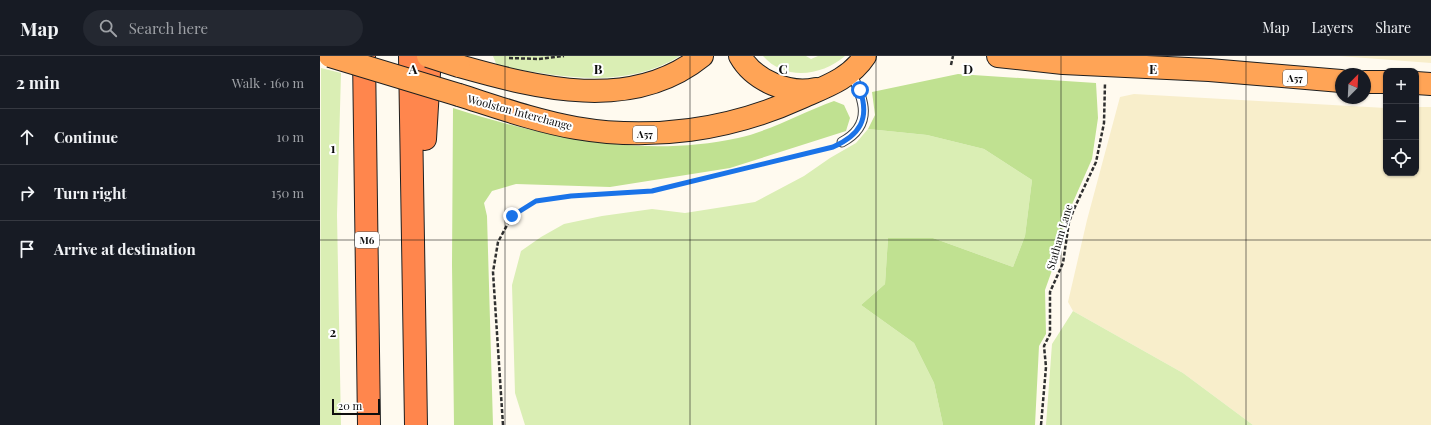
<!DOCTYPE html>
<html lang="en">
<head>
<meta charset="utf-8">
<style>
	:root { --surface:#171b24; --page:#242831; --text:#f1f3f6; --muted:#9ea1a6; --line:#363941 }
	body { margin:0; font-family:"Playfair Display",serif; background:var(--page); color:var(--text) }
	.controls { position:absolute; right:12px; top:12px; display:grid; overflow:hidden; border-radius:8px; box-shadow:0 1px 3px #0004 }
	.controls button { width:36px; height:36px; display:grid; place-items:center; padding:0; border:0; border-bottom:1px solid var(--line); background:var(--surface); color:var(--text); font:20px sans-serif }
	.compass { position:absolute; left:1015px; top:12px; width:36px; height:36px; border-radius:50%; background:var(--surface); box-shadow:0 1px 3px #0004; rotate:24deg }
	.scale { position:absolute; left:12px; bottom:10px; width:48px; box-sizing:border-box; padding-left:4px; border:2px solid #0e0e0e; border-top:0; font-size:11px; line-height:14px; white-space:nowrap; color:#0e0e0e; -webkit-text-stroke:3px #fff; paint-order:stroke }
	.stop { position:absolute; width:12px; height:12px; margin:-9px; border:3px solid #1a73e8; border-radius:50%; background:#fff }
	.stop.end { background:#1a73e8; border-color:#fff; box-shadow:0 1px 4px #0008 }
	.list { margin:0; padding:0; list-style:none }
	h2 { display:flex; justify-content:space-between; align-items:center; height:52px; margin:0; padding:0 16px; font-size:17px }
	h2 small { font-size:13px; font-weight:400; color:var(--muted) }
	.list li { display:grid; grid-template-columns:26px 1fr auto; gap:12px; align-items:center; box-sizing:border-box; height:56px; padding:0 16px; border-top:1px solid var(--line) }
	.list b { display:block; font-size:15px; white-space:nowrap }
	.list em { font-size:13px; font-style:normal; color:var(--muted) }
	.icon { flex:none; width:22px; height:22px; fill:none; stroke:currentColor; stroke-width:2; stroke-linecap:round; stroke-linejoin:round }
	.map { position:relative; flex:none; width:1111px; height:369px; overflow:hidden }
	header { display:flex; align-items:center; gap:24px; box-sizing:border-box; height:56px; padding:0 20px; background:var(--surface); border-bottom:1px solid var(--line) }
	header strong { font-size:19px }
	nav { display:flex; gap:22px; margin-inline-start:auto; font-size:14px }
	.search { width:280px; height:36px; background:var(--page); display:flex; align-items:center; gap:10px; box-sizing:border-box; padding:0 14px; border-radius:22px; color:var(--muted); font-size:15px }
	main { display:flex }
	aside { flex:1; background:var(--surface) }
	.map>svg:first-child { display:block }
</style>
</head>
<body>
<header>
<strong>Map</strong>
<div class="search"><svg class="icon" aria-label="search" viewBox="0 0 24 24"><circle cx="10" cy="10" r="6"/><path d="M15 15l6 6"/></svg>Search here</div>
<nav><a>Map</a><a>Layers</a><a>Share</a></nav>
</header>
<main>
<aside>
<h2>2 min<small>Walk · 160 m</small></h2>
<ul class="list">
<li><svg class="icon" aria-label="ahead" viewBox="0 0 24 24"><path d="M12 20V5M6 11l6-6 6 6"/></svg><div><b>Continue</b></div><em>10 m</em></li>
<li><svg class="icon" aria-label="right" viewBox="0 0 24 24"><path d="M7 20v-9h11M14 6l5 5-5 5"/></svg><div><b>Turn right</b></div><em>150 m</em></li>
<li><svg class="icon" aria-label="arrive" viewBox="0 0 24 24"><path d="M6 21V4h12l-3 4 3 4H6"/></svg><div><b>Arrive at destination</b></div></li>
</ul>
</aside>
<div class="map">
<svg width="1111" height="369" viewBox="0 0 1111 369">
	<rect width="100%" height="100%" fill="#fffaef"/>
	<path fill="#f8eecb" d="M1019,0h92v7z
		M814,38l252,14v65h30v-66h15v318h-178l-70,-52 -110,-62 -5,-9 19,-82 33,-123z"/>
	<path fill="#daeeb4" d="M173,0h187c-58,35 -120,20 -183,10z
		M443,0h43l5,3 7,-3h27c-23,20 -60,25 -82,0z
		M1,12l20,5 -4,142 4,210h-21z
		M548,73l59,6 57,14 48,31 -7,56 -12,31 -80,-29h-45l-3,46 -24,21 53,38 20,40 9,42h-418l-10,-32 -3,-108 9,-34 20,-14 23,-13 38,-8 50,-7 33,4 70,-11 49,-26 26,-18 26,-15z
		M753,255l110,62 70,52h-207l6,-81z"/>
	<path fill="#c0e191" d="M638,18l138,9 2,35 -6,41 -26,59 -10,41 -11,31 1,44 -7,12 -4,79h-92l-9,-42 -20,-40 -53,-38 24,-21 3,-46h45l80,29 12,-31 7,-56 -48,-31 -57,-14 -59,-6 7,-14 -3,-23z
		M514,45l10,4 6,13 -4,13 -116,37 -120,19 -94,-3 -24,7 -8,12 3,13 6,209h-39l-2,-160 1,-157c92,29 188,51 285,30 32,-7 65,-26 96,-37z"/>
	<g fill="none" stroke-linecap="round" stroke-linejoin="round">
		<g stroke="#414141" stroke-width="11">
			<path id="service" d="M522,86c32,-17 22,-43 9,-69"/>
		</g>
		<g stroke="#1f1f1f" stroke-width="24">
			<path id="trunk" d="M420,0c14,25 49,39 76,33
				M678,0l65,7 146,7 132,11
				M139,10c78,22 173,47 243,-10
				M1045,26h21
				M1096,27l15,1
				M139,39c38,12 77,26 117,33 76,13 154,2 224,-30 25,-11 50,-19 65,-42"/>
		</g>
		<g stroke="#1f1f1f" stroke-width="24">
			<path id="motorway" d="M44,0l5,369
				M90,0l6,369
				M105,83l5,-83"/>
		</g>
		<path stroke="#303030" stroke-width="2.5" stroke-dasharray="4 2" stroke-linecap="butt" d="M189,2l30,1 25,-3
			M631,9l2,-9
			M183,369l-10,-153 5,-30 14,-26 24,-15 35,-5 81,-5 179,-44
			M721,369l5,-58 -2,-21 6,-12v-42l13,-29 6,-41 5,-13 22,-47 8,-39 1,-40"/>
		<use href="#service" stroke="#fff" stroke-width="9"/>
		<use href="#trunk" stroke="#ffa456" stroke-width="22"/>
		<use href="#motorway" stroke="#ff864d" stroke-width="22"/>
		<g stroke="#1f1f1f" stroke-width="24" stroke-linecap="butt">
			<path id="trunk-bridge" d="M10,0l129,39
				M108,0l31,10"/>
		</g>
		<use href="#trunk-bridge" stroke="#ffa456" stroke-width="22"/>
	</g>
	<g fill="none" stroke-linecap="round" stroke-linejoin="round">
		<path stroke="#1a73e8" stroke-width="5" d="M192,160l24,-15 35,-5 81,-5 181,-44c27,-12 37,-28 27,-57"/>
	</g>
	<path fill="none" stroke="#0e0e0e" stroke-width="1" stroke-opacity="0.55" d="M185,0v369M370,0v369M556,0v369M741,0v369M926,0v369M0,184h1111"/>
	<g text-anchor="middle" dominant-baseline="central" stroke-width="4" stroke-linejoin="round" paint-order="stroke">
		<g fill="#fff" stroke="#565656" stroke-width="1">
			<rect x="963" y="14" width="24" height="16" rx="3"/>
			<rect x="313" y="70" width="24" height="16" rx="3"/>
			<rect x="35" y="176" width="24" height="16" rx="3"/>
		</g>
		<g font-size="10" font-weight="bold" fill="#0e0e0e">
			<text x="975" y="22">A57</text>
			<text x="325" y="78">A57</text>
			<text x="47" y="184">M6</text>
		</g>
		<g font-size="11" fill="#0e0e0e" stroke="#fff">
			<text transform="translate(200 56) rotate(15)">Woolston Interchange</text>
			<text transform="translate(739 181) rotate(-74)">Statham Lane</text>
		</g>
	</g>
	<g font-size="13" text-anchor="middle" font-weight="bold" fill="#0e0e0e" stroke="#fff" stroke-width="4" stroke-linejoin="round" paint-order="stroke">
		<text x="93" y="18">A</text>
		<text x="278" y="18">B</text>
		<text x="463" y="18">C</text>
		<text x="648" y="18">D</text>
		<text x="833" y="18">E</text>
		<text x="13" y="97">1</text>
		<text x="13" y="281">2</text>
	</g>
</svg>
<div class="controls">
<button>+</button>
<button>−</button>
<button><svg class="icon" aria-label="locate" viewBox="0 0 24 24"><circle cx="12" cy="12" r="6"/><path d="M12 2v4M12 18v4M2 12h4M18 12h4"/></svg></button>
</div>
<svg class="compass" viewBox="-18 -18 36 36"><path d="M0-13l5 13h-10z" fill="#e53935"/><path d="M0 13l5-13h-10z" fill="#9ea1a6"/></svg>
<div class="scale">20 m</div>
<div class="stop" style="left:540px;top:34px"></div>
<div class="stop end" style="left:192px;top:160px"></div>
</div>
</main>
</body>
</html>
